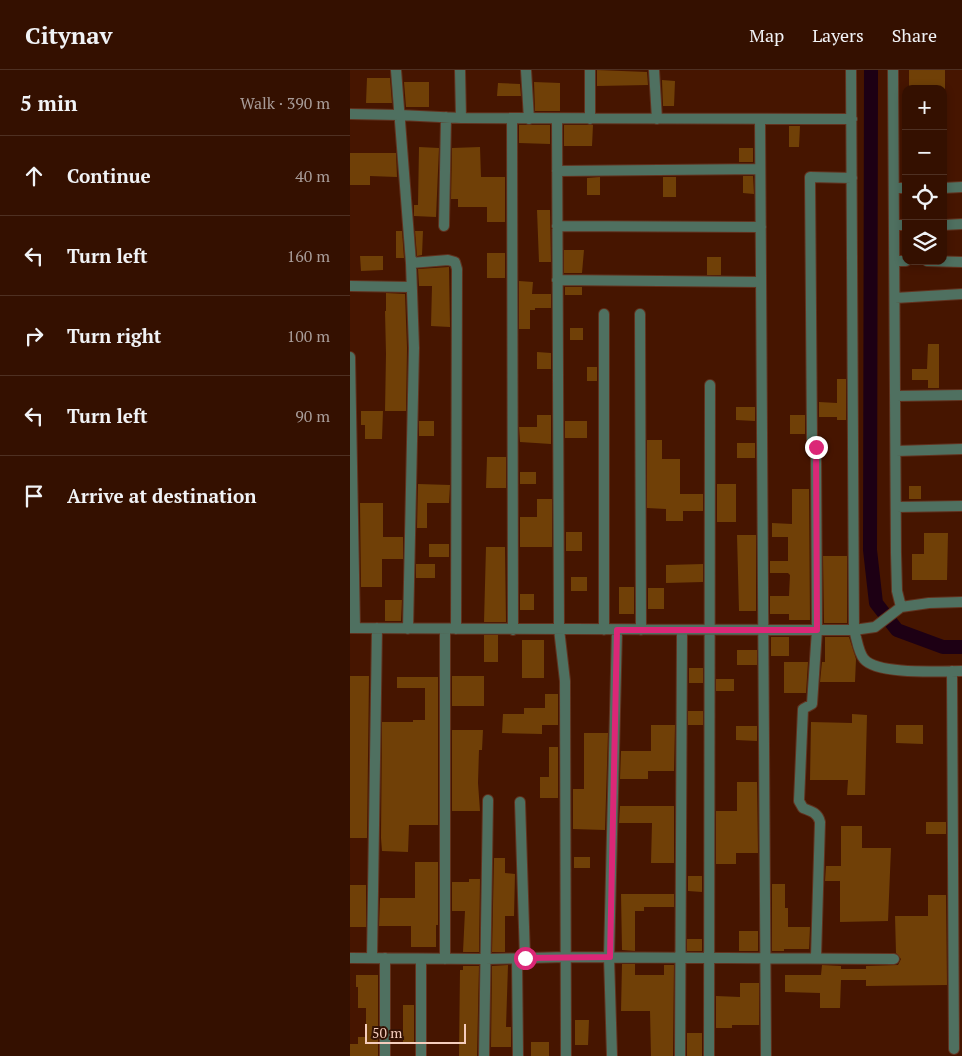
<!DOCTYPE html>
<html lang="en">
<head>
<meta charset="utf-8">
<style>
	:root { --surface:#341000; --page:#3f1e0f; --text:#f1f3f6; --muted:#a99d99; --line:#4e3022 }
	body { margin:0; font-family:"PT Serif",serif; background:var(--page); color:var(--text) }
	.controls { position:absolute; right:15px; top:15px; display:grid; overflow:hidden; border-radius:10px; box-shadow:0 2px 8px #0003 }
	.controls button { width:45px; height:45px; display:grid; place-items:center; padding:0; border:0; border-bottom:1px solid var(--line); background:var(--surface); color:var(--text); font:25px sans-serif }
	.scale { position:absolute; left:15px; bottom:12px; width:101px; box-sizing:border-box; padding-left:5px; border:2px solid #f5cdbd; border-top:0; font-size:14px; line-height:18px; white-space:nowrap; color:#f5cdbd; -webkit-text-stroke:4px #341204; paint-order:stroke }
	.stop { position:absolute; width:15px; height:15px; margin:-11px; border:4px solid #db2777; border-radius:50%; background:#fff }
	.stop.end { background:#db2777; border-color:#fff; box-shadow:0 1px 5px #0008 }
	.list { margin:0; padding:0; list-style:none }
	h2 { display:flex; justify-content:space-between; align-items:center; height:65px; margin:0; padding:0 20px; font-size:21px }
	h2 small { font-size:16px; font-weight:400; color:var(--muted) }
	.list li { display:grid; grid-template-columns:32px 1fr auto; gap:15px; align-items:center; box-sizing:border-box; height:80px; padding:0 20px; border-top:1px solid var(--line) }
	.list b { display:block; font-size:19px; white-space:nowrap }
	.list em { font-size:16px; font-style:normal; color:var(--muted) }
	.icon { flex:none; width:28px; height:28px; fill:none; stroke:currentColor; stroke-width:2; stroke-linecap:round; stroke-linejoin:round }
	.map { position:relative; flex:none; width:612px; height:986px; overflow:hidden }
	header { display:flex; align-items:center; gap:30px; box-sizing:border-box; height:70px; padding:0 25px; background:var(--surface); border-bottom:1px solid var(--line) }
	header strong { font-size:24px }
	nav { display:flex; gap:28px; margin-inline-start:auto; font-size:18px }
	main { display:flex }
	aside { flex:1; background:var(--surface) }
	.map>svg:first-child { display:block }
</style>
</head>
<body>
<header>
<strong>Citynav</strong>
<nav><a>Map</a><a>Layers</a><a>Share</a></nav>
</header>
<main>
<aside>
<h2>5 min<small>Walk · 390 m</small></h2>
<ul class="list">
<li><svg class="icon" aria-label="ahead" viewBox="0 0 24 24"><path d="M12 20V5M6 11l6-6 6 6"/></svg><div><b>Continue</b></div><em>40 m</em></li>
<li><svg class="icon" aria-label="left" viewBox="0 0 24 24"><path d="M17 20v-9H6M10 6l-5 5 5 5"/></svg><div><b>Turn left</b></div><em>160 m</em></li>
<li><svg class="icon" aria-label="right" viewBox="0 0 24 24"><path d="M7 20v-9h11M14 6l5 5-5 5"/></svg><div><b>Turn right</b></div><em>100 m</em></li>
<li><svg class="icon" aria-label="left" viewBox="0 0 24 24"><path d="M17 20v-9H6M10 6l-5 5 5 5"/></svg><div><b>Turn left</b></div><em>90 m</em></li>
<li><svg class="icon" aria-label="arrive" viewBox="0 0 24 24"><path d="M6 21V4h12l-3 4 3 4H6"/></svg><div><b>Arrive at destination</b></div></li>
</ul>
</aside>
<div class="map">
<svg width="612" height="986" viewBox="0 0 612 986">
	<rect width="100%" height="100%" fill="#461500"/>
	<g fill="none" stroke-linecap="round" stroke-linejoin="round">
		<path stroke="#1d0014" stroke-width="14" d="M521,0l-1,480 6,53 21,27 46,17h19"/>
	</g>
	<path fill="#704007" d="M247,0l50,2 1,13 -51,1z
		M559,0h36v19h-36z
		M17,8h23l2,25h-26z
		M312,10l13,1 -1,25h-11z
		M54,12h25v25h-23z
		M184,12l26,1v28h-25z
		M148,13l22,1 1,12h-24z
		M169,55h31v19l-31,-1z
		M214,55h29l-1,21h-28z
		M439,56h11l-1,21h-10z
		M69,77l20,1 -3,69 -22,-1v-11h4z
		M130,77l1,30h24v45h-18v-15h-29v-8h-7l1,-51z
		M389,78h14v14h-14z
		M0,83h46l1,24 -27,-1v9h-20z
		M393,106h10l1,18 -11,-1z
		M250,107v18h-13v-17z
		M313,107h13v20h-13z
		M187,140h13l1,52h-12z
		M46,161h6l2,27h-8z
		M65,161h8l-1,24 -5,1z
		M214,180h20l-2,23h-18z
		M137,183h18v25h-18z
		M10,186h23v14l-22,1z
		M357,187h14v18h-14z
		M99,197l1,60 -19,-1 1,-40h-13l-1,-17z
		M169,211l14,1 -1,12h19v14h-16v2h-5v19h-11z
		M215,217h17v8h-17z
		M36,223l19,1 2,54 -1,63h-21l1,-57 -1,-43h1z
		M220,258h13v12h-13z
		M578,274h11v44h-11v-8h-16v-11h15z
		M187,282l14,1v16h-14z
		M237,297h10v14h-10z
		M487,309h9v41h-9v-3h-18v-15l18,1z
		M386,337h19v14l-19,-1z
		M11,341h22l-1,28h-17v-14h-4z
		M187,345h14v29l-31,-2 -1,-15h18z
		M440,345h15v19h-15z
		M69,351h15v15h-15z
		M215,351h22v17h-22z
		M297,370h15v19h18v35h23v17h-20v10h-17v-12l-19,-1z
		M387,373h18v15h-18z
		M137,387h19v31h-20z
		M170,402h16v12h-16z
		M68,414l32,1 -1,18h-22v25h-10z
		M367,414h19v38h-19z
		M559,416h12v13h-12z
		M442,419h17l1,131h-21v-6h-19v-18h19l1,-21 -2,-2h-18v-12h18v-24h-16v-14l20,1z
		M187,429h15v48h-32v-30h17z
		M10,433h23v34h20v22h-21v28h-21z
		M216,462h16v19h-16z
		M574,463h24l-1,47h-35v-26h12z
		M387,465h19v76h-17z
		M79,474h20v13h-20z
		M136,477h19l1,75h-22z
		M473,486h24v67h-23z
		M66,494h19v14h-19z
		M353,494v18l-37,1v-18z
		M221,507h16v14h-16z
		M269,517h15v27h-15z
		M298,518h16v21h-16z
		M170,524h14v16h-14z
		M35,530h17l-1,21h-16z
		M134,565h14v27h-14z
		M421,567h18v19h-18z
		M475,567h24l7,22 -1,23h-35l2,-20h3z
		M172,570h22v38h-22z
		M387,580h20v15h-20z
		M434,592h24l-2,31h-22z
		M339,598h14v15h-14z
		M0,606h19l-2,162h-17z
		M102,606h32v30h-32z
		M47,607h41v148h-29l-1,27 -26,-1 -1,-13 1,-116h31v-2h12v-32h-28z
		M366,609h18v12h-18z
		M195,624h13v31h-16v9l-40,-1 1,-19h21v-6h21z
		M338,641h15v14h-15z
		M502,644l15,1 -2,80h-18l1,-15h-38l1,-58 41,1z
		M301,655h24l-1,46h-26v8h-28l1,-28h30z
		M546,655h27v19l-27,-1z
		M386,656h21v15l-21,-1z
		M102,660h31l-1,20h-3l-1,33 2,28h-28z
		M234,663h24l-3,97 -32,-1v-40h11z
		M199,677h9v51h-18v-21h9z
		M387,712h20l1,71h-22v11h-20v-53h21z
		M270,736h54v57h-23l1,-40h-33z
		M576,752h20v12h-20z
		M491,756h21v22h29l-3,73 -48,1v-41h-15l1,-15h15z
		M224,787h16v11h-16z
		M144,788h11v15l10,1 -1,42h-9v36h-13z
		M65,792h23v63h-2v22h-25v-21h-32l1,-28h35z
		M338,806h14v16l-14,-1z
		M119,809h11l-1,73h-16l2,-41h-13v-29h17z
		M422,814h13v24h3v19h22l-1,22h-25v2h-12z
		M0,815h16v42h-16z
		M271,824h53v13h-30v4h-9v40l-13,-1z
		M578,825h18l1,90 -81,1v-6h-25l-1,28h-20v-15l-35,-1v-17h36l1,-10 19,1v3h25v-3l32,-1 3,-6 -5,-6 -1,-37h33z
		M389,861h19v20h-19z
		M337,869h15v12h-15z
		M272,894h13v11h29v-10h10l-1,91h-22l-1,-45h-29z
		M158,895l-2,62h5v20h-20l1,-81z
		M113,896h16l-2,90h-18l1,-86h3z
		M6,905h22v81h-28v-12h8v-7h8v-29h-8v-21h-2z
		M390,913h19v42h-27v3h-16v-32l24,1z
		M53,935h11v39h-11z
		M225,950h14l-1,25h-13z
		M337,963h15v23h-15z
		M181,972h18v14h-18z"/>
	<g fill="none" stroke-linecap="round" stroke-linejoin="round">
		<g stroke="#62321e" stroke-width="12">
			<path id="minor" d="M46,0l15,193 3,85 -6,281
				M110,0l1,48
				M176,0l3,49
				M240,0v49
				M304,0l3,49
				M501,0l3,560c3,9 4,22 10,29 13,16 77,12 98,12
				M543,0l3,483 1,38 4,16
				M0,44l49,1 62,3 391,1
				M162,49l1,511
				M207,49l2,510 6,52 1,375
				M410,49l6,937
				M207,101l203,-2
				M544,118h12
				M593,118l19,-1
				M545,155h11
				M593,155l19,-1
				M94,156l2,-109
				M207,156l204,1
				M545,191h11
				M577,191l35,1
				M61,193l37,-3 7,2 2,7 -1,360
				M207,210l204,2
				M0,216l62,1
				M545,228l67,-4
				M254,244v316
				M290,244l1,316
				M0,287l5,271
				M546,326l66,-1
				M546,381l66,-2
				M546,437l66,-1
				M0,558l504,2 21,-3 26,-20 28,-4 33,-1
				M95,559v330
				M602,601l2,378
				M170,732l5,156
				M466,887l4,-135c-2,-9 -9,-11 -17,-14l-4,-7 4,-92 9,-5 5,-74 -1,-183 -4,-3 -2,-267 42,1
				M0,888l135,1 81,-2 328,2
				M22,888l5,-330
				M35,888v98
				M167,888l1,98
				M71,986v-97
				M134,986l4,-256
				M262,986l-3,-99 8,-327
				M330,986l2,-426
				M359,986l1,-671"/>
		</g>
		<use href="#minor" stroke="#4f7060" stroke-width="10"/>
	</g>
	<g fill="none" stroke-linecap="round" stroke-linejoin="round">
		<path stroke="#db2777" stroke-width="6" d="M175,888l85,-1 7,-327h200l-1,-183"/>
	</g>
</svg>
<div class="controls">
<button>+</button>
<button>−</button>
<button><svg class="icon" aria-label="locate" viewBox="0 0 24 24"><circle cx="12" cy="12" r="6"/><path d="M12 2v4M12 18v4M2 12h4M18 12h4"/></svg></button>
<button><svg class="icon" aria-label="layers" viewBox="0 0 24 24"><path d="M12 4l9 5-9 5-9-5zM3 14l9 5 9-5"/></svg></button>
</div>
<div class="scale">50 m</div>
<div class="stop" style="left:175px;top:888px"></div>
<div class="stop end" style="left:466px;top:377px"></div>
</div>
</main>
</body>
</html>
